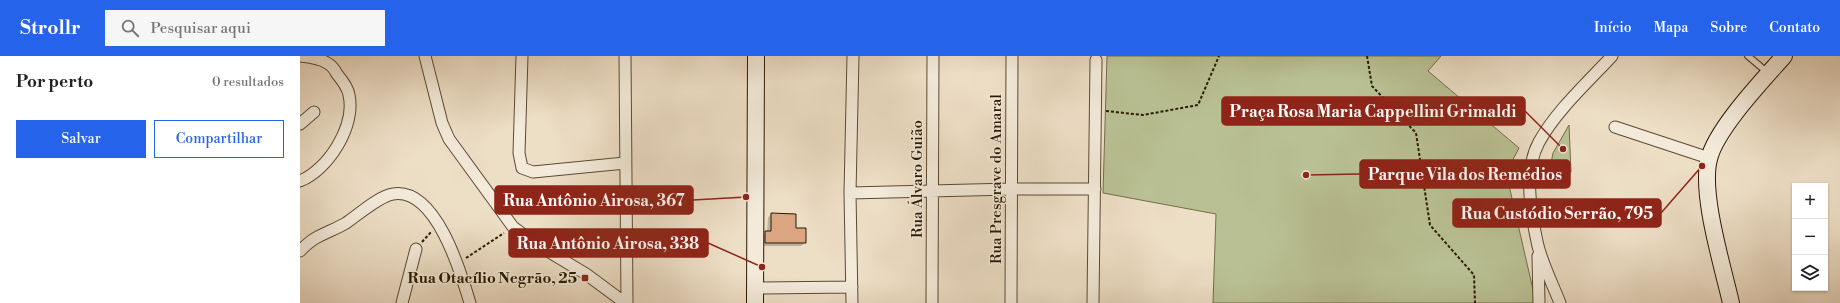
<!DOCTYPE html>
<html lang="pt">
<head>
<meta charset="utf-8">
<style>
	:root { --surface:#fff; --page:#f6f6f6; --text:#222; --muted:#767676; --line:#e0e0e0; --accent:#2563eb }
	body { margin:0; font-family:"Libre Bodoni",serif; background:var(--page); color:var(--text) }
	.controls { position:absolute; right:12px; bottom:12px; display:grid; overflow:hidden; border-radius:0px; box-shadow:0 1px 3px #0004 }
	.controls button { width:36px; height:36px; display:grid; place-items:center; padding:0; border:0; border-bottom:1px solid var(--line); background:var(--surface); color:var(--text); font:20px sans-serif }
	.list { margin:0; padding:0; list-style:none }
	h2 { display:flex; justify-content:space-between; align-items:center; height:52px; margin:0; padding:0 16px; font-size:17px }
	h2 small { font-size:13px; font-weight:400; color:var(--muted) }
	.actions { display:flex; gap:8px; padding:12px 16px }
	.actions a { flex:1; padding:9px 0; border:1px solid var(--accent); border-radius:0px; text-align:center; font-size:14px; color:var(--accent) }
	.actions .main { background:var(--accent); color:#fff }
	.icon { flex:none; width:22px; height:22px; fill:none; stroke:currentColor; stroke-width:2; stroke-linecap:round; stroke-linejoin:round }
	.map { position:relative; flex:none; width:1540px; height:247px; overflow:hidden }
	header { display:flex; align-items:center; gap:24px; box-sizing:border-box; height:56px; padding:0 20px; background:var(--accent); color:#fff }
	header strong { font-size:19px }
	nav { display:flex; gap:22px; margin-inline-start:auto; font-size:14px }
	.search { width:280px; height:36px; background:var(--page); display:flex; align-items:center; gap:10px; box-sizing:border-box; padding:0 14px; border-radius:0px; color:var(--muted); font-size:15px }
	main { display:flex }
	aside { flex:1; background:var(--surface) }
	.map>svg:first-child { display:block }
</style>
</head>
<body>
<header>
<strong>Strollr</strong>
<div class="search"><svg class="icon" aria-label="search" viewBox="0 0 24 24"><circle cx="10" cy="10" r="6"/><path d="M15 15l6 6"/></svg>Pesquisar aqui</div>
<nav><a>Início</a><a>Mapa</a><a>Sobre</a><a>Contato</a></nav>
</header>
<main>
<aside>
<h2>Por perto<small>0 resultados</small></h2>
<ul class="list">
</ul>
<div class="actions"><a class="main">Salvar</a><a>Compartilhar</a></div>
</aside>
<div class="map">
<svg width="1540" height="247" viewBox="0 0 1540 247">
	<rect width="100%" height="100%" fill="#eddec6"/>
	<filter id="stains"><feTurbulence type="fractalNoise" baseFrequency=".005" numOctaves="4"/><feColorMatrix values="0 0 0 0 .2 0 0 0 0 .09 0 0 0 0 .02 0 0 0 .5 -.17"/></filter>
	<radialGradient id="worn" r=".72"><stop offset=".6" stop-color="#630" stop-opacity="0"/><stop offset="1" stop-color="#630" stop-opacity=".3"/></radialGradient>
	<path fill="#b9c194" stroke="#726d4b" d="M807,0h334l-13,15 91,77 -11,21v12l26,113v9h-321l3,-89 -113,-21z
		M1269,69l2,47 -23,7 5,-26z"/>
	<path fill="#0003" d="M471,158l24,15 10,14 -4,3h-39v-11l5,-3 1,-14z"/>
	<path fill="#daa580" stroke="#2b1902" d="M471,157l25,1v14h10v15h-41v-12h6z"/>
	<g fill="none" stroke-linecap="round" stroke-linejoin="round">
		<g stroke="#5c4a33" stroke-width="8">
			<path id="lane" d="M1448,0l19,16"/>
		</g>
		<g stroke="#5c4a33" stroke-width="13">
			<path id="street" d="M0,0c8,1 20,2 27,7 4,2 8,7 10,11 5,6 11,14 12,21 7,31 -21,75 -49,86
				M125,0l17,67 7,16 64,88 23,17 50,30 39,29
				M222,0l-3,97 3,15 11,4 92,-9
				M325,0l2,247
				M0,68l14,-12
				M1315,71l94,31
				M550,137l161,-4h84
				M0,195c4,-4 9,-9 14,-12 10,-6 22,-10 32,-16 12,-8 33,-27 47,-29 43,-7 68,79 77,109
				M1238,200l1,47
				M455,232l97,-1
				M102,247l14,-54
				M552,247l-2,-110 3,-137
				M632,247l1,-247
				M711,247l1,-247
				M793,247l3,-243
				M1260,247c-7,-18 -17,-38 -22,-57 -7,-31 -15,-75 1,-104 17,-31 49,-60 73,-86"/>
		</g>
		<g stroke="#2b1902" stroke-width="18">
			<path id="secondary" d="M455,247l1,-247
				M1431,247c-8,-36 -31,-109 -22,-144 7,-30 54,-79 75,-103"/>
		</g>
		<path stroke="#2b1902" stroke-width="2" stroke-dasharray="3 2" stroke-linecap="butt" d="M1067,0l5,30 44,47 14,92 44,50 1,28
			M806,55l37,4 55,-10 21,-49
			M122,186l9,-10
			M166,202l38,-25"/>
		<use href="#lane" stroke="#f3eada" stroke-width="5.5"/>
		<use href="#street" stroke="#f3eada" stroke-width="11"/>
		<use href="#secondary" stroke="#f3eada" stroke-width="16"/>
	</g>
	<rect fill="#8f2418" stroke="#f3eada" stroke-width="1.5" x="281" y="218" width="8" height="8" rx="2"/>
	<g text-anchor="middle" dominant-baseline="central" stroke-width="3" stroke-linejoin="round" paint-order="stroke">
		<g font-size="15" fill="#2b1902" stroke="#f3eada">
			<text transform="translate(617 123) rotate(-90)">Rua Álvaro Guião</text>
			<text transform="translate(696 123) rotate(-90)">Rua Presgrave do Amaral</text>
		</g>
		<g font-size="15" font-weight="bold" fill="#2b1902" stroke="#f3eada" text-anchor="end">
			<text x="277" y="222">Rua Otacílio Negrão, 25</text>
		</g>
	</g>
	<path fill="none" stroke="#8f2418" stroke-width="1.5" d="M1263 93L1225 55M1006 119L1060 118M446 141L393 144M1402 110L1361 157M462 211L408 187"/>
	<g fill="#8f2418" stroke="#f3eada" stroke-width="1.5">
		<circle cx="1263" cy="93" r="4"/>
		<circle cx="1006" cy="119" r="4"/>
		<circle cx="446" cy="141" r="4"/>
		<circle cx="1402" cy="110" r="4"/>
		<circle cx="462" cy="211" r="4"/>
	</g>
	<g fill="#8f2418" stroke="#8f2418" stroke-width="1.5">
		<rect x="922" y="41" width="303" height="28" rx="4"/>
		<rect x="1060" y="104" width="210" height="28" rx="4"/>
		<rect x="195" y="130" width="198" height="28" rx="4"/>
		<rect x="1153" y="143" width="208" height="28" rx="4"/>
		<rect x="209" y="173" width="199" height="28" rx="4"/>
	</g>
	<g font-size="16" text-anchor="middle" font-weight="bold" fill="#fff">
		<text x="1073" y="61">Praça Rosa Maria Cappellini Grimaldi</text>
		<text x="1165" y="124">Parque Vila dos Remédios</text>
		<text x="294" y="150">Rua Antônio Airosa, 367</text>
		<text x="1257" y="163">Rua Custódio Serrão, 795</text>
		<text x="308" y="193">Rua Antônio Airosa, 338</text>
	</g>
	<rect width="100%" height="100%" filter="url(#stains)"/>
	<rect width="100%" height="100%" fill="url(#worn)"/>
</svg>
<div class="controls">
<button>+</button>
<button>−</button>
<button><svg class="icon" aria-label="layers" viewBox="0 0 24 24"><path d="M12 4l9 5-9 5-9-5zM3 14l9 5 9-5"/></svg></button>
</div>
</div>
</main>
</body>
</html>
